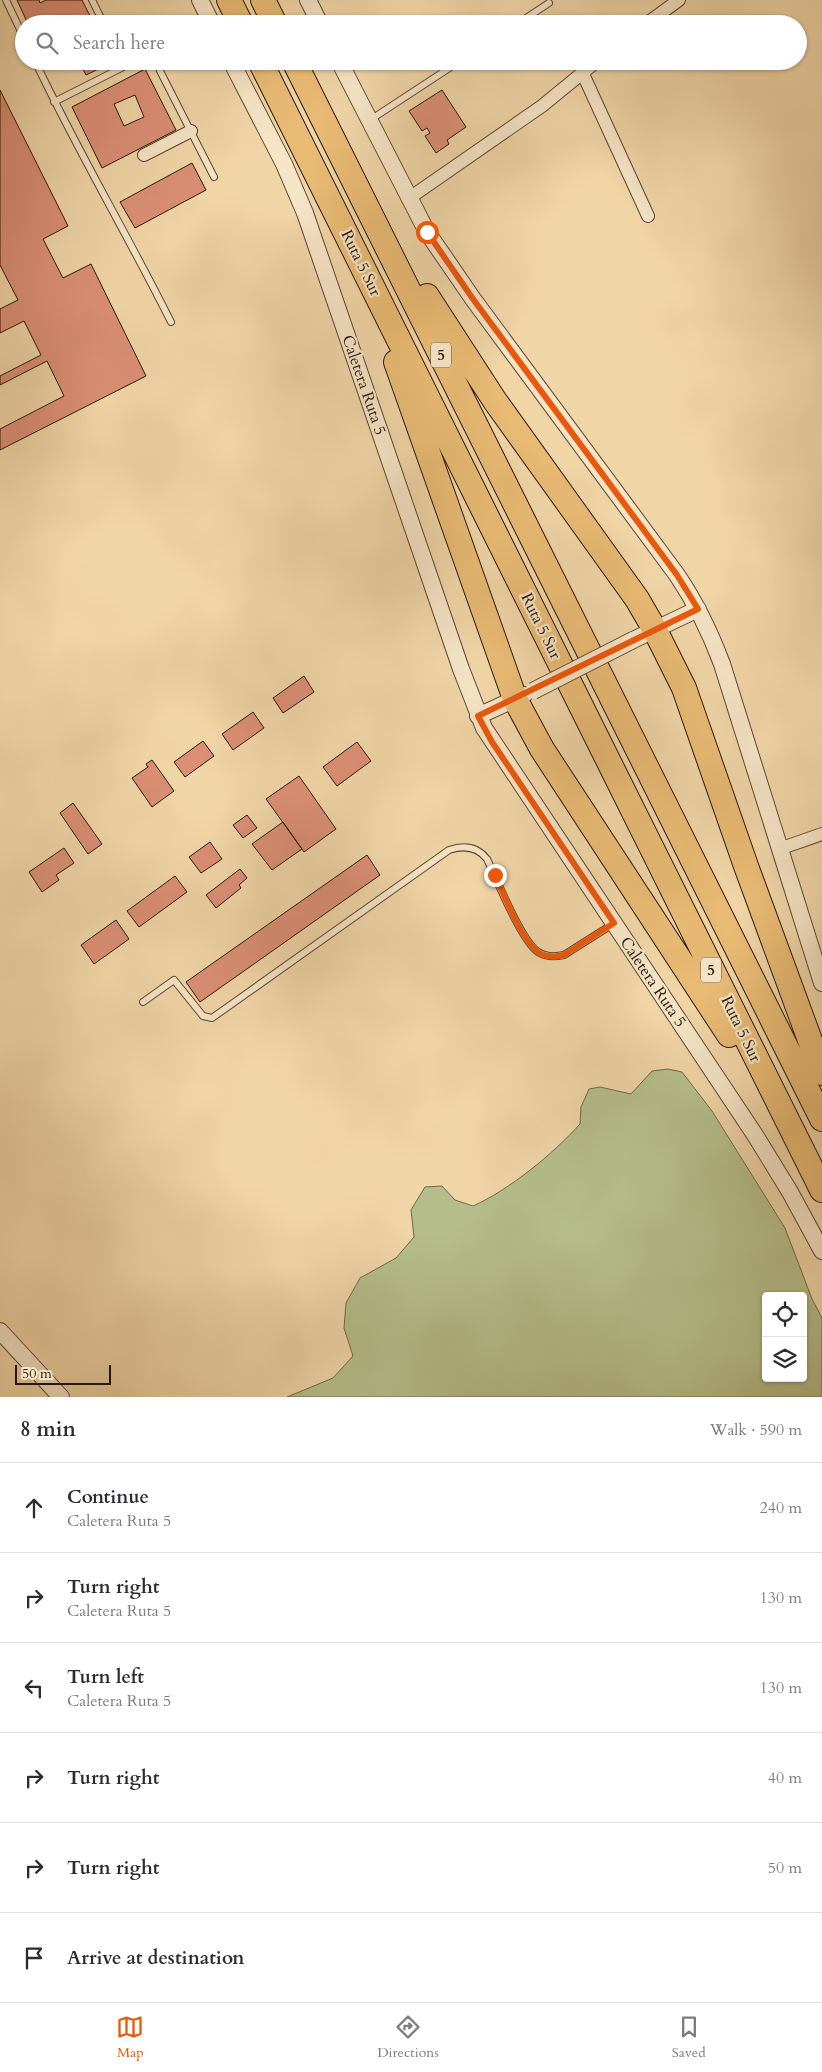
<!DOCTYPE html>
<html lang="en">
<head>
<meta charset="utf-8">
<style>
	:root { --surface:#fff; --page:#f7f7f7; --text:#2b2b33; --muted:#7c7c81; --line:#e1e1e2; --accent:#ea580c }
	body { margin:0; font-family:Cardo,serif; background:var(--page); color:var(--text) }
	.controls { position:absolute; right:15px; bottom:15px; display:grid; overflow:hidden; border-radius:5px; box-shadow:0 1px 4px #0004 }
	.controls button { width:45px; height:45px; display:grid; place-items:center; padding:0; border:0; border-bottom:1px solid var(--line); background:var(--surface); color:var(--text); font:25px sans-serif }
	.scale { position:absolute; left:15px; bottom:12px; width:96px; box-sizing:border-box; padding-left:5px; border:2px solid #271709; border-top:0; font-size:14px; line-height:18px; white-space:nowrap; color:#271709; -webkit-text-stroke:4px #f5e4c6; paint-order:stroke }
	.stop { position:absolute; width:15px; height:15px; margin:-11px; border:4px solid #ea580c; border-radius:50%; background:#fff }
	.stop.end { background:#ea580c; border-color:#fff; box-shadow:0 1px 5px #0008 }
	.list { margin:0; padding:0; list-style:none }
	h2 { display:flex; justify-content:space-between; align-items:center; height:65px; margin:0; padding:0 20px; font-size:21px }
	h2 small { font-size:16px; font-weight:400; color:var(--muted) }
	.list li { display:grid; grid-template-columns:32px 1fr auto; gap:15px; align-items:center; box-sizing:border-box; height:90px; padding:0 20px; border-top:1px solid var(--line) }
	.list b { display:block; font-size:19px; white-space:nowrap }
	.list p { margin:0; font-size:16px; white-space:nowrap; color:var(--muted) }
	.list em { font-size:16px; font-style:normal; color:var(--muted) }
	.icon { flex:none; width:28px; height:28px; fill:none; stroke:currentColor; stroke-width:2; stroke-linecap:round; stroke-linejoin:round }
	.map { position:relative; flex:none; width:822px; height:1397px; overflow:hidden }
	.search { position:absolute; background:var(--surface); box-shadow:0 1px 4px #0004; left:15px; right:15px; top:15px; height:55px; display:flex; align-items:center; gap:12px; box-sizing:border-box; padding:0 18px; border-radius:28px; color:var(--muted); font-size:19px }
	.sheet { height:605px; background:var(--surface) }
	nav { display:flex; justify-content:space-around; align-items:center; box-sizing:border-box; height:70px; border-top:1px solid var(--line); background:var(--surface); font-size:14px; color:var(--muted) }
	nav a { display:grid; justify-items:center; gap:2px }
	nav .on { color:var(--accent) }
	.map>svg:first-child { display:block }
</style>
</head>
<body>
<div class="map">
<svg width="822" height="1397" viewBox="0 0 822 1397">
	<rect width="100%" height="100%" fill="#f0d5a7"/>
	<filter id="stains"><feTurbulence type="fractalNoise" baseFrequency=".004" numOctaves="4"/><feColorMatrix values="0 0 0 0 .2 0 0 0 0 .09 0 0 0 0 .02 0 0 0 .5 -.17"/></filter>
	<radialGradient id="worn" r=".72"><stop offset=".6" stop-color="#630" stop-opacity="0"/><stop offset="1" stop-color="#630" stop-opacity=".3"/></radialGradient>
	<path fill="#b5be8a" stroke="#6e6a4a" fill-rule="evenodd" d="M668,1069l14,3 30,39 73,117 27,71 10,19v79h-535l46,-19 20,-22 -9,-28 2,-25 14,-25 36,-20 18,-21 -3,-27 14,-23 17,-1 13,14 18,6c36,-16 80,-52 107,-82l1,-17 8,-18 11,-2 31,7 21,-23zM766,1296h37v82h-37z"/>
	<path fill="#db8f75" stroke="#271709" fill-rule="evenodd" d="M17,0h22l1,3 6,-3h36l12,24h-66z
		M79,61h34v1l-27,13z
		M145,69l31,61 -74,38 -30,-61zM135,95l9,22 -20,9 -10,-22z
		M0,90l68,136 -25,13 20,39 28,-14 55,112 -146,74v-21l64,-33 -17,-35 -47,24v-9l41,-21 -17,-34 -24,12v-24l18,-9 -18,-35z
		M442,90l24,37 -19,13 2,4 -13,9 -11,-17 5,-3 -3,-5 -5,3 -13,-20z
		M192,163l14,27 -71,38 -15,-26z
		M304,676l10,16 -31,21 -10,-15z
		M253,712l11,16 -31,22 -11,-16z
		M203,741l11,15 -29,21 -11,-15z
		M357,742l14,19 -34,25 -14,-19z
		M152,760l22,31 -22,16 -20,-29 16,-11 -2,-3z
		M299,776l37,53 -32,23 -38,-53z
		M73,803l29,41 -14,10 -28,-41z
		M247,815l10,13 -14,10 -10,-13z
		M283,822l19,27 -30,21 -20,-26z
		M210,842l12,17 -21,14 -12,-16z
		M64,848l10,15 -18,12 3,5 -17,12 -13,-20z
		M367,855l13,20 -180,127 -14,-20z
		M240,869l7,9 -8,7 2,3 -25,20 -10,-13z
		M175,876l12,16 -48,35 -12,-16z
		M116,920l13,19 -35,25 -13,-19z"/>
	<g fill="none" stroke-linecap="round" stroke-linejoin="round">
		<g stroke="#594630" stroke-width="8">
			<path id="service" d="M6,0l18,38
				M92,0l12,24
				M517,24l32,-21
				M35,61c42,89 92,173 136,261
				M155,61l59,116
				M54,102l81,-41
				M370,120l90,-59
				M143,1002l31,-22 29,36 9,2 237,-168c15,-5 28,-4 38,9 10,21 34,81 51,93 8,5 17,5 26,3l49,-31"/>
		</g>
		<g stroke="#594630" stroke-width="14">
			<path id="minor" d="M646,24l33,-24
				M583,74l65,142
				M144,155l47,-24
				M408,199l134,-93 55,-45
				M779,849l43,-15"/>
		</g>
		<g stroke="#594630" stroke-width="18">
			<path id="tertiary" d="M200,0l12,24
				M308,0l12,24
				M231,61l53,103 21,49 156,456 23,59 271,407 35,57 32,59
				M339,61l88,171 46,67 204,276c19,28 33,57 45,89l100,319
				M633,640l65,-31
				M478,716l46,-21
				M0,1331l61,66"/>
		</g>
		<g stroke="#271709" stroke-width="26">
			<path id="motorway" d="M229,0l12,24
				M263,0l12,24
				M260,61l562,1129
				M294,61l528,1058
				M427,296l68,105 142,198 18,31 29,58 62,178 76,207
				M396,362l119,337 27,50 187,286"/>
		</g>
		<use href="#service" stroke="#f5e4c6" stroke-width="6"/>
		<use href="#minor" stroke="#f5e4c6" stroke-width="12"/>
		<use href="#tertiary" stroke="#f5e4c6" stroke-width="16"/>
		<use href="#motorway" stroke="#e8ba74" stroke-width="24"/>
		<g stroke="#594630" stroke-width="18" stroke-linecap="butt">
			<path id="tertiary-bridge" d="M533,691l100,-51"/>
		</g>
		<use href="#tertiary-bridge" stroke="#f5e4c6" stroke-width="16"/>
	</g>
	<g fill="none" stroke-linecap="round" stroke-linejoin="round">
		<path stroke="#ea580c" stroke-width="6" d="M427,232l46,67 204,276 21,34 -220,107 14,26 122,181 -50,32c-8,2 -16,2 -23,-1 -17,-8 -38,-61 -46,-79"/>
	</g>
	<g text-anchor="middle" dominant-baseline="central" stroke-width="4.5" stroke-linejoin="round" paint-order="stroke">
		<g fill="#f5e4c6" stroke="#655442" stroke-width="1">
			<rect x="431" y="342.5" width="20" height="25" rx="4"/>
			<rect x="701" y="957.5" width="20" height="25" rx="4"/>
		</g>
		<g font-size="15" font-weight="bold" fill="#271709">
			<text x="441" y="355">5</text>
			<text x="711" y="970">5</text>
		</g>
		<g font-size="16" fill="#271709" stroke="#f5e4c6">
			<text transform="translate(361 263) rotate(64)">Ruta 5 Sur</text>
			<text transform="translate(364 385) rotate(71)">Caletera Ruta 5</text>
			<text transform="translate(541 626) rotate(64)">Ruta 5 Sur</text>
			<text transform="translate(653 982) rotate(56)">Caletera Ruta 5</text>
			<text transform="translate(741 1029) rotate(64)">Ruta 5 Sur</text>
		</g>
	</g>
	<rect width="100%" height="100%" filter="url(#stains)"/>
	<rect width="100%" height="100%" fill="url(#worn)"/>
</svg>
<div class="controls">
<button><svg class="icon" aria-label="locate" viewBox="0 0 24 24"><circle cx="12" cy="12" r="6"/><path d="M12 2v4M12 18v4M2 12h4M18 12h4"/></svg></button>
<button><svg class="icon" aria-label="layers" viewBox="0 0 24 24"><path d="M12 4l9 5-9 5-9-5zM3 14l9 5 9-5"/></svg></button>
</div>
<div class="scale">50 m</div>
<div class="stop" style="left:427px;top:232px"></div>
<div class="stop end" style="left:495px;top:875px"></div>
<div class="search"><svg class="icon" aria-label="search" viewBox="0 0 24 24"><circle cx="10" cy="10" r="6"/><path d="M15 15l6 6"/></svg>Search here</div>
</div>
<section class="sheet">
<h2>8 min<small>Walk · 590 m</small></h2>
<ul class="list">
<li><svg class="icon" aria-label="ahead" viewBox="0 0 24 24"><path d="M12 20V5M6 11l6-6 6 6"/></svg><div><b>Continue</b><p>Caletera Ruta 5</p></div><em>240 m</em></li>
<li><svg class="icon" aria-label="right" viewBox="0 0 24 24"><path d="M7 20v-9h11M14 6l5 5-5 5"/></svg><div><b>Turn right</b><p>Caletera Ruta 5</p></div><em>130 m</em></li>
<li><svg class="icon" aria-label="left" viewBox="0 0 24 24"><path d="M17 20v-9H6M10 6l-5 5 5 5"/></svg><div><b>Turn left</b><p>Caletera Ruta 5</p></div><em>130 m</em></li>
<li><svg class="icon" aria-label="right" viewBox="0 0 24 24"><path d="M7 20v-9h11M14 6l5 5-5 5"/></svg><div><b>Turn right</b></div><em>40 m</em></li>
<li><svg class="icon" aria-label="right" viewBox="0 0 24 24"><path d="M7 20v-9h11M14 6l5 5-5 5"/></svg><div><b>Turn right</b></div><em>50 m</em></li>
<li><svg class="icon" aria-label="arrive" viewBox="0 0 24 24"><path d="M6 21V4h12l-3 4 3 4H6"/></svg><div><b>Arrive at destination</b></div></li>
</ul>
</section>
<nav>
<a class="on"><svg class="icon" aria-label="map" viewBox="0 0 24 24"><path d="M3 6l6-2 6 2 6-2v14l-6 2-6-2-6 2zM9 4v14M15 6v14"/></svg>Map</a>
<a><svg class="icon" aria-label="directions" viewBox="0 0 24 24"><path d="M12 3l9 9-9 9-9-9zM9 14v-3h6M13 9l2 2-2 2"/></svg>Directions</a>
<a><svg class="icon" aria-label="saved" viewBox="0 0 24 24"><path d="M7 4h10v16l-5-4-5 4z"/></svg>Saved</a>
</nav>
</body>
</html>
